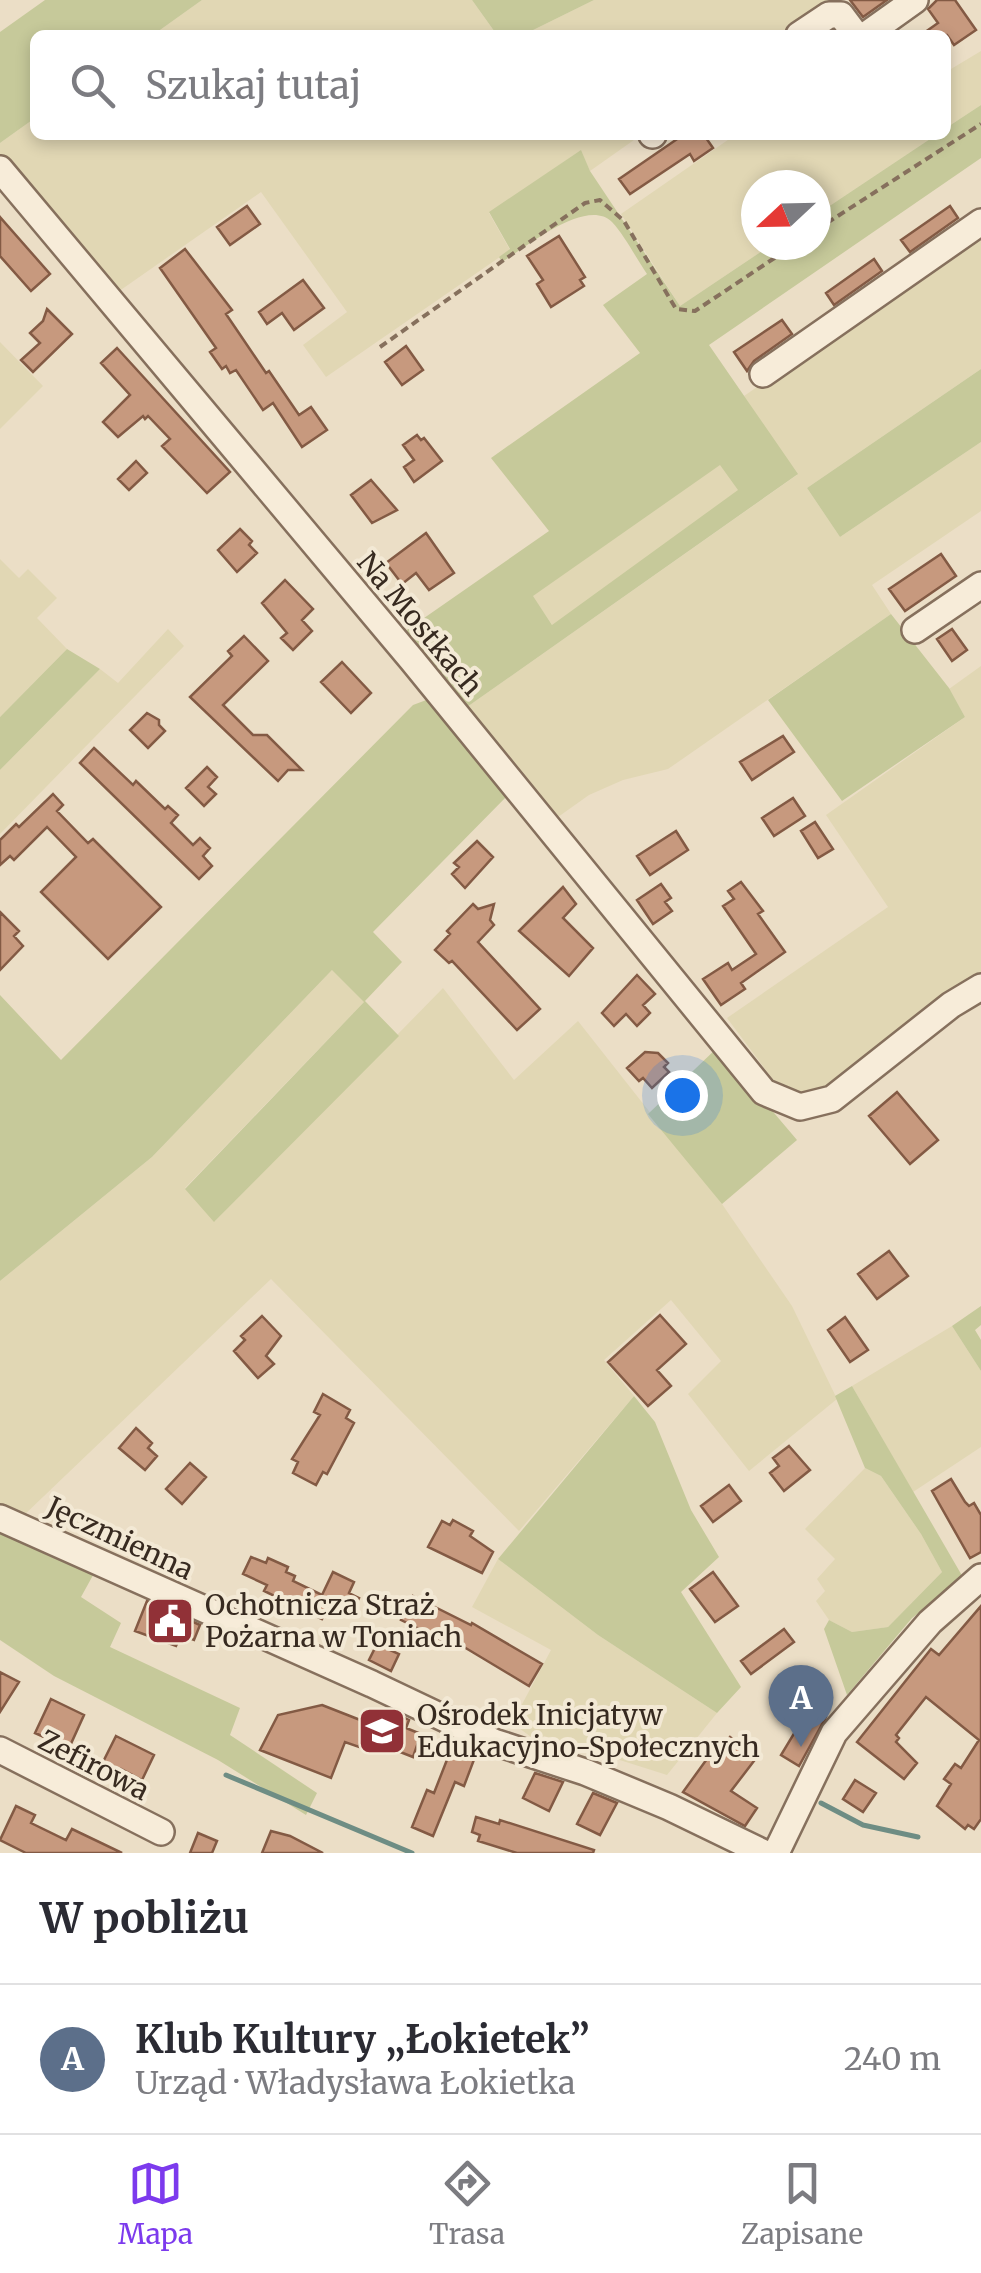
<!DOCTYPE html>
<html lang="pl">
<head>
<meta charset="utf-8">
<style>
	:root { --surface:#fff; --page:#f7f7f7; --text:#2b2b33; --muted:#7c7c81; --line:#e1e1e2; --accent:#7c3aed }
	body { margin:0; font-family:Merriweather,serif; background:var(--page); color:var(--text) }
	.compass { position:absolute; left:741px; top:170px; width:90px; height:90px; border-radius:50%; background:var(--surface); box-shadow:0 5px 15px #0003; rotate:248deg }
	.you { position:absolute; left:682px; top:1095px; width:35px; height:35px; margin:-25px; border:8px solid #fff; border-radius:50%; background:#1a73e8; box-shadow:0 0 0 15px #1a73e833 }
	.badge { display:grid; place-items:center; width:65px; height:65px; border-radius:50%; background:var(--accent); color:#fff; font-size:32px; font-weight:700 }
	.pin { position:absolute; translate:-50% -82px; filter:drop-shadow(0 2px 5px #0008) }
	.pin::after { content:''; position:absolute; top:52px; width:35px; height:30px; background:inherit; clip-path:polygon(0 0,100% 0,50% 100%) }
	.list { margin:0; padding:0; list-style:none }
	h2 { display:flex; justify-content:space-between; align-items:center; height:130px; margin:0; padding:0 40px; font-size:42px }
	h2 small { font-size:32px; font-weight:400; color:var(--muted) }
	.list li { display:grid; grid-template-columns:65px 1fr auto; gap:30px; align-items:center; box-sizing:border-box; height:150px; padding:0 40px; border-top:2px solid var(--line) }
	.list b { display:block; font-size:38px; white-space:nowrap }
	.list p { margin:0; font-size:32px; white-space:nowrap; color:var(--muted) }
	.list em { font-size:32px; font-style:normal; color:var(--muted) }
	.icon { flex:none; width:55px; height:55px; fill:none; stroke:currentColor; stroke-width:2; stroke-linecap:round; stroke-linejoin:round }
	.map { position:relative; flex:none; width:981px; height:1853px; overflow:hidden }
	.search { position:absolute; background:var(--surface); box-shadow:0 5px 15px #0003; left:30px; right:30px; top:30px; height:110px; display:flex; align-items:center; gap:25px; box-sizing:border-box; padding:0 35px; border-radius:15px; color:var(--muted); font-size:38px }
	.sheet { height:280px; background:var(--surface) }
	nav { display:flex; justify-content:space-around; align-items:center; box-sizing:border-box; height:140px; border-top:2px solid var(--line); background:var(--surface); font-size:28px; color:var(--muted) }
	nav a { display:grid; justify-items:center; gap:5px }
	nav .on { color:var(--accent) }
	.map>svg:first-child { display:block }
</style>
</head>
<body>
<div class="map">
<svg width="981" height="1853" viewBox="0 0 981 1853">
	<rect width="100%" height="100%" fill="#ebdec6"/>
	<path fill="#e1d7b4" d="M202,0h270l25,35h-344z
		M594,0h234l1,2 -47,33h-259z
		M981,51v54l-35,23v-56z
		M35,118v17h606l-51,36 -10,-20 -91,62 21,37 -184,127 -23,-32 44,-33 -86,-120 -146,102 -115,-137v-14z
		M735,135h201l-120,80v-30h-60v60h15l-91,61 -59,-92z
		M981,233v136l-174,119 33,49 141,-95v69l-109,74 19,29 -223,155 -45,11 -34,15 -31,22 -91,-110 330,-232 -53,-79z
		M0,342l43,44 -43,43z
		M720,464l19,26 -186,136 -21,-30z
		M0,559l19,19 9,-9 29,29 -20,20 30,31 -67,68z
		M168,629l16,17 -184,188v-64l100,-101 18,14z
		M981,666v313l-157,115 -25,4 -19,-9 -53,-71 161,-111 -62,-92 139,-98 -16,-28z
		M333,969l32,32 -180,187 30,33 228,-233 71,92 64,-59 144,183 70,102 45,93 -88,72 -61,-77 33,-33 -50,-61 -67,60 30,36 -115,135 -248,-252 -250,239 -21,-11v-226l152,-124z
		M952,1326l29,45v76l-68,45 -61,-106z
		M865,1468l16,8 40,58 21,38 -54,55 -36,5 -23,-12 -13,-19 9,-10 -8,-12 18,-20 -30,-30z
		M498,1559l100,76 119,78 -50,62 -123,-39 -6,6 -26,-19 39,-73 -79,-43z"/>
	<path fill="#c6c99a" fill-rule="evenodd" d="M45,0h157l-49,35h-118v83l-35,25v-111z
		M472,0h122l-71,35h-26z
		M981,105v53l-272,187 89,129 -331,233 -63,-75 145,-101 -58,-73 149,-105 -37,-48 44,-31c-11,-16 -22,-38 -35,-52 -26,-25 -85,25 -110,40l-3,-5 11,-8 -21,-37 92,-62 9,21 90,135 91,-61h45v-30l120,-80h10v-7zM720,465l18,25 -186,135 -19,-29z
		M981,369v73l-141,95 -33,-49z
		M891,614l58,74 16,29 -123,84 -74,-101z
		M67,649l33,20 -100,101v-53z
		M429,699l85,90 -141,143 29,30 -37,39 34,35 -185,186 -29,-33 179,-187 -32,-32 -180,187 -152,124v-286l61,65 352,-355z
		M718,1047l79,93 -75,64 -74,-90z
		M981,1306v19l-6,5 6,10v31l-29,-45z
		M852,1386l112,193 -52,39 -65,77 -23,-66 5,-9 23,12 36,-5 54,-55 -21,-38 -40,-58 -16,-8 -30,-72z
		M634,1396l21,26 36,88 28,47 -38,35 60,95 -24,26 -119,-78 -100,-76z
		M0,1531l97,37 -16,29 40,26 -11,24 130,61 -10,27 87,58 -11,22 -88,-55 -164,-84 -54,-36z"/>
	<g fill="none" stroke-linecap="round" stroke-linejoin="round">
		<path stroke="#6e8d84" stroke-width="5" d="M226,1775l186,78
			M821,1803l42,22 55,12"/>
	</g>
	<path fill="#c7997e" stroke="#835a44" stroke-width="2.5" d="M850,0h37l-24,17z
		M937,0h18l21,30 -22,15 -7,-10h-26l17,-12 -10,-14z
		M683,135h21l9,13 -19,13 -4,-7 -60,40 -11,-15z
		M247,206l13,18 -30,21 -13,-18z
		M950,206l8,12 -48,34 -9,-12z
		M0,217l50,57 -19,17 -31,-35z
		M559,236l26,41 -5,3 4,6 -33,21 -14,-23 6,-4 -16,-24z
		M185,249l47,61 -6,4 40,59 3,-2 30,44 12,-8 16,23 -25,17 -29,-44 -10,7 -27,-40 -6,3 -4,-7 -4,3 -12,-17 6,-4 -56,-80z
		M874,259l8,12 -48,34 -8,-12z
		M303,280l21,28 -30,22 -12,-17 -15,11 -8,-12z
		M47,309l25,25 -39,38 -12,-12 19,-17 -10,-10 13,-12z
		M782,320l10,14 -38,27 -7,10 -13,-19z
		M406,346l17,24 -21,15 -17,-23z
		M117,348l113,124 -23,21 -45,-47 8,-7 -22,-23 -3,3 -2,-3 -25,21 -15,-15 27,-27 -29,-32z
		M417,435l4,5 3,-2 18,23 -28,21 -10,-15 10,-7 -11,-15z
		M136,461l11,12 -18,17 -11,-11z
		M371,480l26,30 -25,13 -21,-28z
		M240,529l12,12 -3,4 8,8 -20,19 -19,-22z
		M426,533l28,40 -25,17 -13,-17 -14,11 -16,-21z
		M941,554l15,22 -51,35 -16,-22z
		M285,580l28,29 -11,11 10,11 -19,19 -12,-12 6,-5 -25,-30z
		M952,629l15,21 -15,11 -15,-22z
		M244,636l24,25 -45,44 30,30h14l35,35h-14l-10,11 -88,-84 42,-41 -4,-5z
		M342,662l29,31 -20,20 -30,-31z
		M147,713l12,7v5l6,6 -17,17 -18,-18z
		M783,736l11,16 -42,28 -12,-18z
		M94,748l39,37 3,-4 29,28 3,-3 10,9 -7,8 22,22 7,-7 10,10 -7,8 9,10 -13,13 -119,-116z
		M207,767l10,10 -9,10 8,7 -12,12 -18,-18z
		M53,794l10,11 -6,6 31,32 5,-4 68,68 -53,52 -67,-67 35,-35 -29,-30 -33,33 -4,-4 -10,9v-25l16,-16 3,3z
		M793,798l12,18 -31,20 -12,-18z
		M815,822l18,27 -15,9 -17,-27z
		M676,831l12,19 -38,25 -13,-19z
		M477,841l16,16 -28,31 -13,-14 7,-7 -5,-4z
		M741,882l22,29 -5,3 27,38 -44,31 4,6 -24,16 -18,-26 25,-16 4,7 24,-16 -33,-48 11,-7 -6,-8z
		M661,884l10,14 -6,4 7,9 -19,13 -16,-24z
		M563,887l13,17 -13,14 30,30 -24,28 -50,-45z
		M473,904l5,5 16,-5 -4,16 4,5 -16,17 62,67 -23,21 -65,-69 -3,2 -14,-13 15,-16 -3,-3z
		M0,912l19,19 -5,5 9,10 -23,24z
		M637,975l18,19 -12,11 7,8 -13,13 -11,-12 -12,12 -12,-13z
		M645,1052l13,1 10,10 -4,4 5,5 -17,16 -9,-10 -4,3 -12,-13z
		M897,1092l41,48 -28,24 -41,-48z
		M889,1251l19,25 -31,23 -19,-25z
		M660,1315l26,29 -29,26 14,16 -23,20 -40,-44z
		M262,1316l19,20 -15,20 8,8 -16,14 -24,-27 11,-11 -4,-4z
		M845,1317l23,33 -18,12 -22,-32z
		M323,1394l27,16 -4,8 8,5 -27,51 -4,-2 -7,13 -23,-12 5,-11 -6,-3 28,-44 -6,-3z
		M136,1428l16,15 -4,5 9,8 -12,14 -26,-22z
		M789,1446l21,24 -26,21 -14,-18 9,-7 -6,-8z
		M190,1463l16,14 -24,27 -16,-15z
		M951,1479l14,23 4,4 5,-3 7,12v37l-11,6 -38,-67z
		M729,1485l12,16 -28,21 -12,-16z
		M453,1520l20,11 -3,5 23,16 -11,21 -54,-26 14,-26 8,4z
		M251,1557l15,6 2,-5 20,9 -2,5 9,4 -2,5 29,14 11,-23 21,10 -5,11 10,5 -9,18 -22,-8 -6,11 -58,-28 3,-6 -24,-11z
		M713,1572l25,34 -23,16 -25,-33z
		M413,1596l58,29 1,-2 70,41 -13,22 -85,-51 -2,5 -41,-20z
		M147,1601l53,24 -6,15 -13,-5 -5,11 -41,-15z
		M981,1606v213l-7,10 -6,-4 -3,4 -28,-23 14,-22 -7,-5 11,-15 6,4 18,-28 -53,-43 -30,38 3,3 -3,4 21,21 -13,16 -47,-37 74,-93 8,6z
		M784,1629l10,13 -43,32 -10,-13z
		M377,1644l22,10 -8,17 -22,-11z
		M0,1672l19,10 -19,30z
		M51,1699l33,16 -15,33 -34,-15z
		M322,1705l51,20 3,-8 15,6 4,-10 14,7 -3,8 15,6 -8,23 -51,-20 -3,10 -14,-5 -14,36 -71,-28 18,-35z
		M810,1707l16,10 -27,49 -18,-11z
		M116,1736l38,19 -12,25 -21,-11 -4,8 -17,-9z
		M730,1737l27,20 -26,34 26,17 -12,18 -62,-34 29,-40 4,3z
		M452,1747l23,10 -11,29 -9,-4 -22,54 -21,-9 15,-37 7,3z
		M535,1773l28,9 -14,29 -26,-13z
		M855,1780l21,13 -13,19 -20,-13z
		M593,1793l24,10 -17,32 -23,-11z
		M16,1806l19,9 -4,8 35,17 6,-11 50,24h-96l-26,-13z
		M476,1817l23,7 1,-4 94,30 -1,3h-76l-39,-12 2,-6 -8,-3z
		M271,1831l19,5 33,17h-61z
		M198,1833l19,8 -5,12h-22z"/>
	<g fill="none" stroke-linecap="round" stroke-linejoin="round">
		<g stroke="#86705d" stroke-width="30">
			<path id="minor" d="M799,35l30,-20h12l15,20h10l49,-35
				M652,135h1
				M0,169l412,491 352,432 36,15 32,-8 119,-94 30,-18
				M763,374l218,-152
				M915,630l66,-45
				M0,1518l372,166 122,58 91,30 84,35 95,46
				M0,1750l161,82
				M776,1853l58,-120 96,-111 51,-45"/>
		</g>
		<path stroke="#86705d" stroke-width="4" stroke-dasharray="8 5" stroke-linecap="butt" d="M816,230l165,-106
			M380,347l205,-144 15,-3 24,21 52,88 19,2 99,-66"/>
		<use href="#minor" stroke="#f7ecd9" stroke-width="25"/>
	</g>
	<defs>
		<g id="civic-square" transform="scale(2.5)"><rect x="-9" y="-9" width="18" height="18" rx="4" fill="#913137" stroke="#f3e9d5"/><path d="M-.6-6.5H3V-4.5H.6V-3L4-1V1h2V6H-6V1h2V-1L-.6-3ZM-1.2 2.5V6h2.4V2.5Z" fill="#fff"/></g>
		<g id="university-square" transform="scale(2.5)"><rect x="-9" y="-9" width="18" height="18" rx="4" fill="#913137" stroke="#f3e9d5"/><path d="M0-5L7-2L0 1L-7-2ZM-4 1L0 2.5L4 1V4Q0 6-4 4Z" fill="#fff"/></g>
	</defs>
	<g fill-rule="evenodd">
		<use href="#civic-square" x="170" y="1621"/>
		<use href="#university-square" x="382" y="1731"/>
	</g>
	<g text-anchor="middle" dominant-baseline="central" stroke-width="8" stroke-linejoin="round" paint-order="stroke">
		<g font-size="28" fill="#372a20" stroke="#f3e9d5">
			<text transform="translate(420 624) rotate(50)">Na Mostkach</text>
			<text transform="translate(120 1538) rotate(25)">Jęczmienna</text>
			<text transform="translate(94 1765) rotate(27)">Zefirowa</text>
		</g>
		<g font-size="28" fill="#372a20" stroke="#f3e9d5" text-anchor="start">
			<text x="205" y="1605">Ochotnicza Straż<tspan x="205" dy="32">Pożarna w Toniach</tspan></text>
			<text x="417" y="1715">Ośrodek Inicjatyw<tspan x="417" dy="32">Edukacyjno-Społecznych</tspan></text>
		</g>
	</g>
</svg>
<svg class="compass" viewBox="-18 -18 36 36"><path d="M0-13l5 13h-10z" fill="#e53935"/><path d="M0 13l5-13h-10z" fill="#7c7c81"/></svg>
<div class="you"></div>
<div class="pin badge" style="left:801px;top:1747px;background:#5c6f8a">A</div>
<div class="search"><svg class="icon" aria-label="search" viewBox="0 0 24 24"><circle cx="10" cy="10" r="6"/><path d="M15 15l6 6"/></svg>Szukaj tutaj</div>
</div>
<section class="sheet">
<h2>W pobliżu<small></small></h2>
<ul class="list">
<li><span class="badge" style="background:#5c6f8a">A</span><div><b>Klub Kultury „Łokietek”</b><p>Urząd · Władysława Łokietka</p></div><em>240 m</em></li>
</ul>
</section>
<nav>
<a class="on"><svg class="icon" aria-label="map" viewBox="0 0 24 24"><path d="M3 6l6-2 6 2 6-2v14l-6 2-6-2-6 2zM9 4v14M15 6v14"/></svg>Mapa</a>
<a><svg class="icon" aria-label="directions" viewBox="0 0 24 24"><path d="M12 3l9 9-9 9-9-9zM9 14v-3h6M13 9l2 2-2 2"/></svg>Trasa</a>
<a><svg class="icon" aria-label="saved" viewBox="0 0 24 24"><path d="M7 4h10v16l-5-4-5 4z"/></svg>Zapisane</a>
</nav>
</body>
</html>
